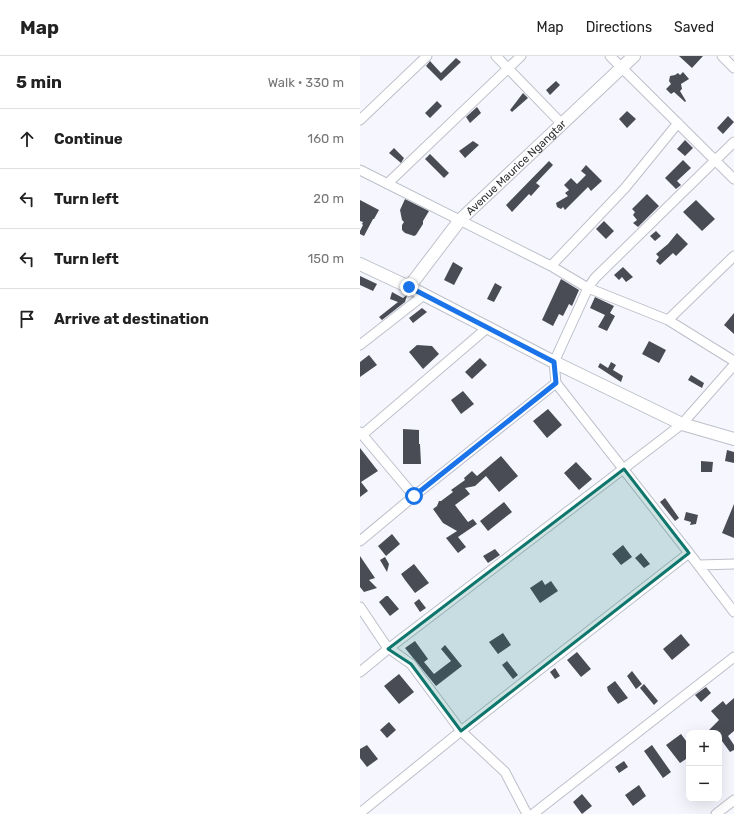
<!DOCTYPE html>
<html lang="en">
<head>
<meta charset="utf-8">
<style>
	:root { --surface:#fff; --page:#f6f6f6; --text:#222; --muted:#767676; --line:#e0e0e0 }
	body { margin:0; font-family:Rubik,sans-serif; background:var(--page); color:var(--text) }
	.controls { position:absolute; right:12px; bottom:12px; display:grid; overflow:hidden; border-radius:8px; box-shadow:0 4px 16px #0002 }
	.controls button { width:36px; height:36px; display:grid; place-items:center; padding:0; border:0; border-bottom:1px solid var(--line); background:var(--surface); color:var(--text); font:20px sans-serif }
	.stop { position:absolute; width:12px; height:12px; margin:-9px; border:3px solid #1a73e8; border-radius:50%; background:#fff }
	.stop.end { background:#1a73e8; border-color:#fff; box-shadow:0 1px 4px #0008 }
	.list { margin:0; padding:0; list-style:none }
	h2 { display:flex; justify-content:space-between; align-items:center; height:52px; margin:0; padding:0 16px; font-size:17px }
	h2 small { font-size:13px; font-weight:400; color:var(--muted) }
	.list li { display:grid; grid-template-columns:26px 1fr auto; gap:12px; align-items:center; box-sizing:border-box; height:60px; padding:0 16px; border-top:1px solid var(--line) }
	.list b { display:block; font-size:15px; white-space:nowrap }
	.list em { font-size:13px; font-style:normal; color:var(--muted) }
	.icon { flex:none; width:22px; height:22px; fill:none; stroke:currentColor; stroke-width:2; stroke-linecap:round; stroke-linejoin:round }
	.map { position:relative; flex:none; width:374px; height:758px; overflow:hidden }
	header { display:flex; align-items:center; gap:24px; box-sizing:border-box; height:56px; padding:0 20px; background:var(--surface); border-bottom:1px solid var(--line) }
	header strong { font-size:19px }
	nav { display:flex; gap:22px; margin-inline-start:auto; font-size:14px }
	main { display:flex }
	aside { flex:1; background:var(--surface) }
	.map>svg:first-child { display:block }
</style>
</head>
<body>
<header>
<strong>Map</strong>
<nav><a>Map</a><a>Directions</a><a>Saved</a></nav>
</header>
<main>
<aside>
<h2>5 min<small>Walk · 330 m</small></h2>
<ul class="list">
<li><svg class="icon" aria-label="ahead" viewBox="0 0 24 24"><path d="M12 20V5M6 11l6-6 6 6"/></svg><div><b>Continue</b></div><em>160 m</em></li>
<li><svg class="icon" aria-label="left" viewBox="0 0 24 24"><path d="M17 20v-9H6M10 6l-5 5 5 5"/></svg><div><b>Turn left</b></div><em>20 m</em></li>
<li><svg class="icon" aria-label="left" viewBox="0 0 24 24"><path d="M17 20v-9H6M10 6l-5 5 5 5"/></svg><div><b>Turn left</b></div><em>150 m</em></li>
<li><svg class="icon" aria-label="arrive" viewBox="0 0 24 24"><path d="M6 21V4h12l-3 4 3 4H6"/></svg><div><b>Arrive at destination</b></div></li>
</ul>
</aside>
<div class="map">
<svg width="374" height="758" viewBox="0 0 374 758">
	<rect width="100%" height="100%" fill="#f6f7fe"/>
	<path fill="#4a4c55" d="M319,0h24l-11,12z
		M96,2l5,4 -20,19 -15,-15 4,-5 11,12z
		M323,16l6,7 -8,5 1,5 -2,2 6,10 -1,1 -11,-10 -3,2 -5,-5 5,-5 -2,-3 1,-5 5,-1 3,-2 2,2z
		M196,25l4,4 -10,10 -4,-5z
		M163,37l5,5 -16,14 -2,-2z
		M77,45l5,5 -12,12 -5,-5z
		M117,51l4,6 -11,10 -4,-6z
		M267,55l9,8 -9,9 -8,-9z
		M368,60l6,6 -11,12 -6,-6z
		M325,84l8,8 -8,8 -8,-7z
		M113,85l6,4 -14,13 -6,-7z
		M34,92l10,10 -3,5 -12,-10z
		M70,98l19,19 -5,5 -19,-19z
		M323,104l8,8 -14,13 4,4 -5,4 -11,-11z
		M189,105l4,4 -17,18 4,3 -9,10 -2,-2 -17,18 -6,-7z
		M226,109l16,16 -11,10 -3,-4 -23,23 -2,-3 -2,2 -4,-2 -1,-4 12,-7 -3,-3 4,-3 -5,-5 7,-7 6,6 9,-9 -5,-4z
		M287,138l12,12 -21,21 -5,-4 4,-3 -4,-5 2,-3 -3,-3z
		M45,143l24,12 -6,10v3l-7,11 -2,1 -9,-3 -3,-3v-5l2,-3 -2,-2 -2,-10z
		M0,144l19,10 -5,9h-1l-9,17 -4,-2v-3l3,-6 -1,-1 1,-2 -3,-1z
		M336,144l19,19 -13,12 -19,-19z
		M244,165l10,10 -8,8 -10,-10z
		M296,175l5,5 -6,5 -5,-5z
		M317,177l11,11 -12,12 -3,-3 -13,12 -4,-4 3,-4 -3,-3 12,-10z
		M93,206l10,6 -9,17 -10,-5z
		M263,211l10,10 -7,5 -4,-5 -3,3 -5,-5z
		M0,220l17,8 -4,7 -13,-6z
		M201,223l18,11 -7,16 -3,-2 -6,12 -4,-2 -6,12 -11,-6z
		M135,227l7,4 -8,15 -7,-3z
		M32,236l11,6 4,-3 -2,7 -23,18 -3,-3 19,-15 -8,-3z
		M235,241l19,9 -4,7 5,3 -8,15 -9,-4 7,-12 -15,-7z
		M62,252l5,4 -14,11 -4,-5z
		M374,257v21l-10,-9z
		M289,285l17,9 -7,13 -17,-9z
		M57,289l15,1 7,8 -16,15 -14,-17z
		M9,299l8,10 -17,12v-15z
		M120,302l7,7 -15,14 -7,-7z
		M251,306l5,3 -3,5 10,6 -2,6 -23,-15 2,-4 8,5z
		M331,319l13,8 -2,5 -14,-8z
		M103,335l11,13 -13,10 -10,-14z
		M188,353l14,16 -15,13 -14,-17z
		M43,373l16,1v14h1l1,20h-18z
		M0,392l18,23 -17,11 7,9 -8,6z
		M367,394l7,2v11l-9,-2z
		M141,400l17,20 -19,16 -13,-16 -11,10 -10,2 5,6 -15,11 13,17 5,-3 4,5 -19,13 8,10 -8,6 -12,-15 11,-7 -14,-8 -10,-14 4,-3 2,-5h2l12,-9 -2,-2 14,-10 -1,-2 8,-7 5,5z
		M341,405l12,1 -1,10h-11z
		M216,406l16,17 -13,11 -15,-17z
		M305,442l14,20 -4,3 -15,-19z
		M144,446l8,10 -24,19 -8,-10z
		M374,448v34l-12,-5z
		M326,456l12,3 -2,9 -6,1 1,-3 -7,-2z
		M32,478l8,10 -14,12 -8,-10z
		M263,489l9,12 -11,8 -9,-11z
		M135,493l5,6 -12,8 -5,-7z
		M281,497l9,11 -6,4 -9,-10z
		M0,500l15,22 -6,2 8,8 -13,4 -4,-5z
		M25,501l4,7 -2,8 -7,-12z
		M54,508l15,19 -14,10 -10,-13 2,-1 -2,1 -4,-6z
		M182,524l3,5 6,-4 7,10 -18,12 -10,-15z
		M26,540h2l11,13 -9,7 -11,-14z
		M59,543l7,9 -6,4 -6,-9z
		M143,577l8,12 -13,9 -9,-12z
		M321,578l9,11 -18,15 -9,-11z
		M55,585l13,18 -4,3 10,12 17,-13 -10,-12 4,-4 17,21 -26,20 -31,-38z
		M217,596l14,17 -10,8 -14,-17z
		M147,605l11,14 -5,4 -11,-14z
		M195,612l5,8 -5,3 -5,-7z
		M272,615l10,13 -6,5 -9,-13z
		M39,618l15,18 -15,12 -15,-18z
		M255,625l13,17 -10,6 -10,-13 -1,-4z
		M284,628l14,17 -4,4 -14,-17z
		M346,631l5,6 -10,9 -6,-7z
		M374,642v33l-6,5 6,9v5l-4,2 -11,-15v-4h-7l-3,-3 10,-10 -8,-9 12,-10 3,4z
		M29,666l7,8 -9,8 -7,-8z
		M321,678l8,11v12l-9,6 -14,-18z
		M7,689l11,14 -11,8 -7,-9v-9z
		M292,689l19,27 -8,6 -19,-27z
		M264,705l4,6 -9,6 -4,-6z
		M279,729l7,11 -13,10 -8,-11z
		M222,738l10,12 -10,8 -9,-12z"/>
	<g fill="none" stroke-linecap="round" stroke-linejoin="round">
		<g stroke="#bdbfca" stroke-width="11">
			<path id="street" d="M136,0l66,68
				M250,0l124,123
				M362,0l12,12
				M0,64l67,-64
				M374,86l-139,136 -7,10 -34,74 2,21 133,170 45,59
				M0,114l191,96 37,22 80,32 66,41
				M27,128l134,-128
				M191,210l74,-78 53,-65
				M308,264l66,-64
				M0,289l64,-50
				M0,376l54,64
				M2,379l125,-107
				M0,485l54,-45 142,-113
				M339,509l35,-1
				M0,551l27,40 24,17 50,67 44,41 22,42
				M0,616l28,-23 294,-225 52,-59
				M0,757l101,-82 228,-178
				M173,758l201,-157
				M356,758l18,-14"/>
		</g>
		<g stroke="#bdbfca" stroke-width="14">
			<g id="secondary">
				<path d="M0,208l49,23 145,75 128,62 52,15"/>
				<path id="s1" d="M49,231l51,-67 174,-164"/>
			</g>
		</g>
		<use href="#street" stroke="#fff" stroke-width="9"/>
		<use href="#secondary" stroke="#fff" stroke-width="12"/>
	</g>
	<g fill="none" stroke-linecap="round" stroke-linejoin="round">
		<path stroke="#1a73e8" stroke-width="5" d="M49,231l145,75 2,21 -142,113"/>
	</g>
	<path fill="#0f766e" fill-opacity="0.2" stroke="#0f766e" stroke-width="3" stroke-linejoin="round" d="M264,413l65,84 -228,178 -50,-67 -23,-15z"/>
	<g text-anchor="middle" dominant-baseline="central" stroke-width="4" stroke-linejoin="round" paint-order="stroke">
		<g font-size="11" fill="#303034" stroke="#fff">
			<text stroke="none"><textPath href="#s1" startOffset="161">Avenue Maurice Ngangtar</textPath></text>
		</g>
	</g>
</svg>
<div class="controls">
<button>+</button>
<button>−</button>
</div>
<div class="stop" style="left:54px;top:440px"></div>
<div class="stop end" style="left:49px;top:231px"></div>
</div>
</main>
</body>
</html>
